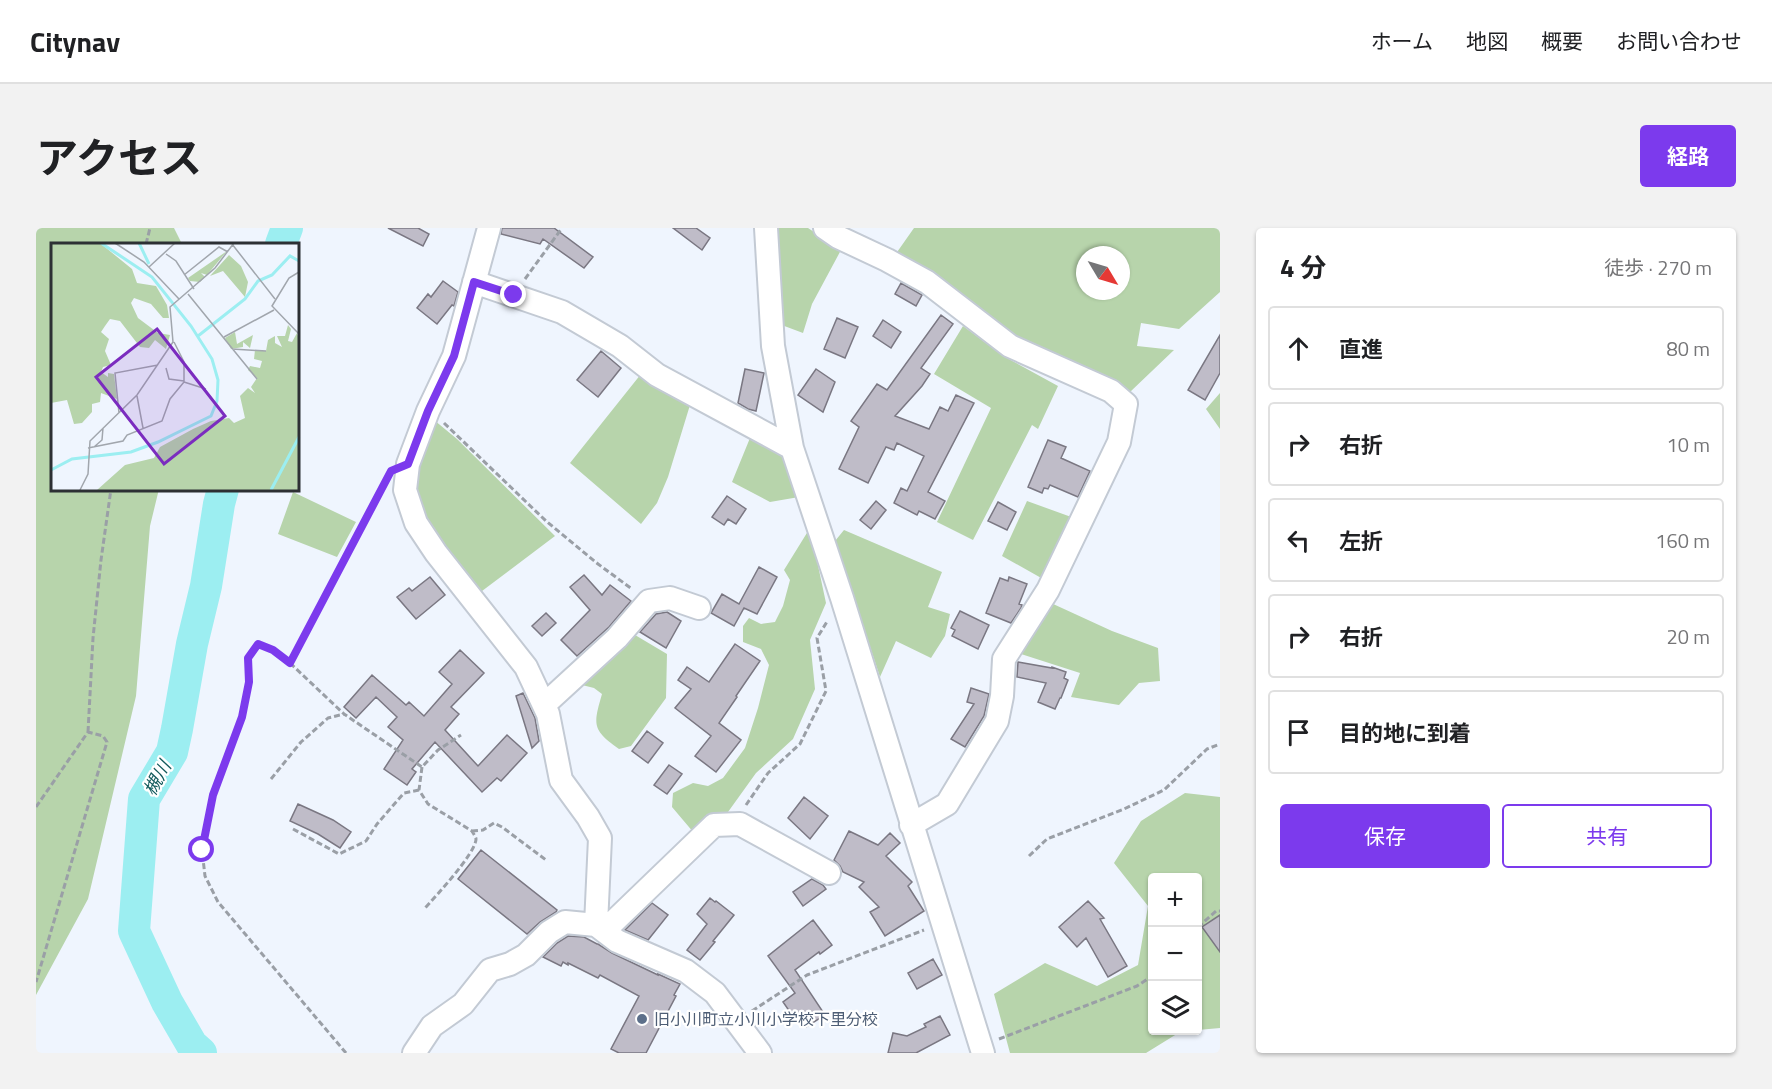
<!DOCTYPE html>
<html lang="ja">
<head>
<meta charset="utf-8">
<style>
	:root { --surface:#fff; --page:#f2f2f2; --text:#202124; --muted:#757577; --line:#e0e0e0; --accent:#7c3aed }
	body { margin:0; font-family:"Titillium Web","Noto Sans JP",sans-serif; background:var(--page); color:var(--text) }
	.controls { position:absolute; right:18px; bottom:18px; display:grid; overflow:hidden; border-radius:6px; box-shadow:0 2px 4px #0004 }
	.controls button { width:54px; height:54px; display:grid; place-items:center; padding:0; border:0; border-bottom:2px solid var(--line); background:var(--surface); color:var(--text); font:30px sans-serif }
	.compass { position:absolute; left:1040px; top:18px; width:54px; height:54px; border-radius:50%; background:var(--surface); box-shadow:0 2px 4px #0004; rotate:128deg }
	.stop { position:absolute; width:18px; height:18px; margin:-14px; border:4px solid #7c3aed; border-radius:50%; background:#fff }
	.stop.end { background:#7c3aed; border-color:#fff; box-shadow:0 2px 6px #0008 }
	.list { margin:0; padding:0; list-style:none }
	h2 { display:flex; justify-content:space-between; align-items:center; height:78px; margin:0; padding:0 24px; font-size:26px }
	h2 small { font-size:20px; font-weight:400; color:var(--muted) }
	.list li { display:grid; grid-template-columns:39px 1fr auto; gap:18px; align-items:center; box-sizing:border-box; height:84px; margin:0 12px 12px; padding:0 12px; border:2px solid var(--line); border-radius:6px }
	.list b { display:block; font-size:22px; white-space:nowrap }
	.list em { font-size:20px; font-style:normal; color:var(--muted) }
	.actions { display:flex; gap:12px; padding:18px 24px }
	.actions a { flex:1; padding:14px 0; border:2px solid var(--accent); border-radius:6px; text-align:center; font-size:21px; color:var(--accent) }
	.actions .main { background:var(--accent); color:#fff }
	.icon { flex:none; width:33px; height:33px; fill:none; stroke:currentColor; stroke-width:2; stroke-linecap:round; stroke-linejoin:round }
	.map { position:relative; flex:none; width:1184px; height:825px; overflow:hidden; border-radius:6px }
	header { display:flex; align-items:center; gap:36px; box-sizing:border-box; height:84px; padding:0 30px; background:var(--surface); border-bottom:2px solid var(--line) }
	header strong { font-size:28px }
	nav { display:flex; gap:33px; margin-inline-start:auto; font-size:21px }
	.intro { display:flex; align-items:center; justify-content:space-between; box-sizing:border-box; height:144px; padding:0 36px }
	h1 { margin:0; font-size:42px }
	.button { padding:15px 27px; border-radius:6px; background:var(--accent); color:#fff; font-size:21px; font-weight:700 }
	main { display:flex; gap:36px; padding:0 36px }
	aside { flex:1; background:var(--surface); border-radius:6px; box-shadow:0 2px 4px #0004 }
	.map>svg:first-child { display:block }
</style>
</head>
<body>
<header>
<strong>Citynav</strong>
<nav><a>ホーム</a><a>地図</a><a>概要</a><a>お問い合わせ</a></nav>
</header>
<div class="intro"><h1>アクセス</h1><a class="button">経路</a></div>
<main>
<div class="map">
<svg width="1184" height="825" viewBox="0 0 1184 825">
	<rect width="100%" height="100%" fill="#eff5fe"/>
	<path fill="#b7d4ab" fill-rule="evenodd" d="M0,0h138l8,16h-130v245h107l-9,37 -14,170 -48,203 -52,96z
		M738,0h34l33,22 -29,54 -9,29 -24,-9z
		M878,0h306v64l-41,37 -38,-6 -4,23 37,4 -44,42 -116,-54 -119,-83zM1049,27h36v36h-36z
		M927,98l42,31 53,29 -20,43 -6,-4 -59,115 -36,-18 54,-114 -57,-34z
		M605,146l23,18 26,13 -22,72 -11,26 -16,21 -71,-61z
		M1184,165v36l-14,-20z
		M398,192l23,19 98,97 -77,58 -52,-65 -12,-33 2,-36z
		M714,210l37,18 12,41 -29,5 -38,-20z
		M257,264l63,30 -19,35 -59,-23z
		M991,273l47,17 -31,61 -41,-23z
		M774,300l16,75 -16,37 5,49 -22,50 -37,34 -28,39 -34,21 -22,-26 1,-14 20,-10 15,3 15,-8 22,-30 13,-40 11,-43 -8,-16 -18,-7v-16l6,-8 12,6 14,-2 8,-16 7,-26 -6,-10z
		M808,302l98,42 -14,35 22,7 -5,22 -14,22 -35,-17 -16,36 -45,-136z
		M1015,375l61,28 46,17 2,33 -21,2 -20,22 -48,-8 9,-24 -59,-19z
		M594,404l37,22 -1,44 -35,48 -12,3c-27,-19 -26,-24 -17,-55l-8,-6 -16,-4z
		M1149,565l35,4v231l-22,2v-152h-46v152l41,1 -13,1 -34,21h-136l-16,-59 51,-31 52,23 41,-21 10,-59 -34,-43 27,-42z"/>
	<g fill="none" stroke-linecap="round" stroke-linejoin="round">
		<path stroke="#9ceef1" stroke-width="32" d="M245,16l6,-16
			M165,825l-9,-8 -25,-43 -33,-71 10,-132 28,-47 5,-23 15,-85 14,-58 13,-82 4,-15"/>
	</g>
	<path fill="#bfbcc8" stroke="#7a7782" stroke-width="1.5" d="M352,0h30l11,6 -6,12z
		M466,0h52l39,29 -9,11 -41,-29 -3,5 -39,-10z
		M637,0h23l14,10 -8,12z
		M407,53l15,11 -4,14 -2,-1 -15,19 -20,-16 11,-14 3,3z
		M865,55l21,12 -6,11 -21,-12z
		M905,87l12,9 -32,44 9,6 -8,12 -27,30 34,13 11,-22 8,4 8,-16 18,8 -46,89 17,9 -10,18 -16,-8 -2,4 -23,-12 7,-15 6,3 17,-35 -27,-13 -3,7 -8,-3 -18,36 -29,-14 20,-42 -8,-6 26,-37 10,6z
		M801,90l21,9 -13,31 -21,-9z
		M847,92l18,12 -10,16 -18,-12z
		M1184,107v38l-15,27 -17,-10z
		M565,123l20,17 -23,29 -21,-17z
		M709,141l19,4 -8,38 -8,-2 -10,-6z
		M780,141l19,13 -12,30 -25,-17z
		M1012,212l18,7 -5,11 29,13 -12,26 -28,-12 -2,4 -4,-1 -2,5 -14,-6z
		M691,268l19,13 -10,15 -8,-5 -4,6 -12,-8z
		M840,273l10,9 -15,19 -11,-9z
		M962,274l18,10 -9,18 -19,-9z
		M723,339l18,10 -20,37 -13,-6 -10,18 -23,-13 11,-19 17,10z
		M548,347l18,20 8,-10 21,16 -22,26 -32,29 -16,-16 29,-30 -20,-23z
		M394,349l15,18 -29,24 -19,-22 12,-9 3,3z
		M973,349l18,7 -8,20 3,1 -1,3 -10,15 -25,-10 14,-35 8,3z
		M924,383l29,14 -11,24 -26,-13 3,-6 -4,-2z
		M631,384l14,9 -15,27 -26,-16 16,-18z
		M510,385l10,10 -14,13 -10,-10z
		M699,416l25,17 -24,35 1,1 -18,26 22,17 -25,32 -21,-16 16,-20 -36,-28 16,-19 -13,-9 9,-13 22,15z
		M424,422l24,23 -33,34 8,7 -14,16 33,36 29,-31 20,18 -26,28 -4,-3 -15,14 -47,-50 -23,27 4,3 -9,13 -23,-16 19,-29 -15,-13 9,-10 -21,-20 -20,21 -12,-11 28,-32 34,30 3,-3 15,14 28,-32 -13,-12z
		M982,434l34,6v-1l14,5 -2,6 4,2 -7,18h-1l-5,11 -17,-7 8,-19 -29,-6z
		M935,460l18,6 -5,22 -19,31 -14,-8 23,-35 -7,-2z
		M487,465l12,25 4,23 -7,7 -16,-52z
		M611,503l16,12 -15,20 -16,-12z
		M633,537l13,9 -15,20 -13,-9z
		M768,569l24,19 -18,23 -22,-21z
		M262,576l35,16 18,12 -11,16 -22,-14 -28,-13z
		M813,603l29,14 12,-12 10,10 -14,13 26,26 -4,4 16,25 -39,25 -15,-24 9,-5 -20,-20 5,-5 -21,-10 -3,-6 -6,-6z
		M445,622l76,60 -1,2 -16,10 -13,12 -69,-55z
		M776,651l11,6 3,4 -23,17 -10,-14z
		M674,670l5,4 1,-1 18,14 -21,26 2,1 -15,18 -13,-10 20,-26 -10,-10z
		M1052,673l16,17 -4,1 27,47 -19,11 -22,-39 -9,9 -18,-20z
		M616,675l16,12 -20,25 -23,-10z
		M1184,687v37l-18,-25z
		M777,692l19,25 -12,9 -1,-2 -24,18 30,45 -19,12 -10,-15 -4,3 -9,-13 12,-9 -27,-37z
		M532,708l16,1 13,7h1l14,9 46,22v-1l22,10 -6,11 2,1 -30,57h-27l-8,-4 28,-53 -39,-21 -2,3 -30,-15v2l-5,-3 -2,4 -18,-9 14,-14z
		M897,731l9,16 -25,14 -9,-16z
		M904,788l10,19 -34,18h-28l5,-20 14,3 19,-9 -2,-3z"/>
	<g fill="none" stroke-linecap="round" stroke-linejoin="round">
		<g stroke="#c3cad4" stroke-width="26">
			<path id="minor" d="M453,0l-35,128 -26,55 -20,53 -3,26 11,33 20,30 90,114 22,47 13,66 27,37 12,21 -4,87 21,16 69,30 29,22 45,60
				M730,0l7,118 19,102 50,150 141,455
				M789,0l13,9 49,23 40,22 83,64 101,45 15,13 -7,38 -71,148 -44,69 -2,37 -5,25 -50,83 -36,21
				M438,54l88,30 58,34 37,29 135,73
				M508,477l73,-67 32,-37 21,-3 29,10
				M568,703l110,-106 26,-1 89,49
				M378,825l18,-27 31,-22 27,-34 20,-6 16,-9 23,-23 16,-10 31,3"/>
		</g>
		<path stroke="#9a9fa6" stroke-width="3" stroke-dasharray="6 3" stroke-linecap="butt" d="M110,16l4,-16
			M489,51l37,-51
			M408,195l102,98 52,43 34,25
			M254,435l54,51 78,53 16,-17 23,-15
			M52,504l5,-94 8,-78 10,-71
			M386,539l-3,23 9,14 44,27c1,2 4,6 4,8 0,14 -41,58 -51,69
			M235,551l30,-37 27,-24 16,-4
			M710,577l22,-32 32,-29 26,-53 -9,-53 11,-18
			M0,579l52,-75 15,4 4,6 -71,240
			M257,601l46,25 27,-13 11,-17 27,-31 15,-3
			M436,603l11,-1 11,-7 8,4 44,33
			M993,628l18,-17 77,-30 40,-19 43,-41 13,-5
			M1162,699l18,-16h4
			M716,783l55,-36 117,-45
			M963,811l138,-53 15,-10
			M310,825l-128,-151 -13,-26 -3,-26 11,-55 29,-78 7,-35 -1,-24 10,-14 15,6 17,13 95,-180"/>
		<use href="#minor" stroke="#fff" stroke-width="22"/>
	</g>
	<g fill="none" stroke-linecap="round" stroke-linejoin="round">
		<path stroke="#7c3aed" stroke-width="8" d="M166,622l11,-55 29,-78 7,-35 -1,-24 10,-14 15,6 17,13 101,-192 17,-7 20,-53 26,-55 20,-74 40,13"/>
	</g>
	<circle fill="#5c6f8a" stroke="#fff" stroke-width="2" cx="606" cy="791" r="6"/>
	<g text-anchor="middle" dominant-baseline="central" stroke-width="4.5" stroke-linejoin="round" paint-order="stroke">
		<g font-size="16" fill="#4e5e75" stroke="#fff" text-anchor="start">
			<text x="618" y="791">旧小川町立小川小学校下里分校</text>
		</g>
		<g font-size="18" font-style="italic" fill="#135a5c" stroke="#fff">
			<text transform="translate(121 550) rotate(-61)">槻川</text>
		</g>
	</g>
	<g transform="translate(15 15)">
		<rect width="248" height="248" fill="#eff5fe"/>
		<path d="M0,0h49l32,26 5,14 19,3 11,19 2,13h-6l-12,-14 -17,-6 -3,5 7,15 20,15 12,2 -4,14 -11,-9 -6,8 -9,-1 -20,-26 -10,-2 -5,7 -4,6 8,7 -4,12 6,14 -8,2 -2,5 7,5v-4l6,1 3,25 -16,-6 -1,9 -8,2v8l-10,11 -8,1 -7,-24 -16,3zM176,8l-20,24 -6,-2 4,4 -5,5 -10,-1 -2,-3zM178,12l12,11 7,16 -3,15 -22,-26 -13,5zM237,82l3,4 -3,12 4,1 5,-9 1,3v154h-201l28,-25 29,-7 6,-11 33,-18 18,-8 18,-3 5,5 11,-5 -5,-22 8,-8 7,5 -4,-6 6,-9 -9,-8 2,-4 10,2 2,-7 -8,-2 1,-9 11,1 2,-11 7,-4v7l7,4 -5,-11h8zM184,89l2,12 16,-9 -3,13 -7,-6v5l-12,2 -6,-11z" fill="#b7d4ab"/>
		<path fill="none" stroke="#9ceef1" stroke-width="3" d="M88,0l10,21M147,93l47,-37 13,-18 14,-6 18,-19 9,5M0,227l21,-11 59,-7 27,-10 53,-26 6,-15 1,-21 -6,-21 -21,-33 -39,-49 -51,-34M220,247l28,-53"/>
		<path fill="none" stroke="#a1a6ad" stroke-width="1.5" d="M64,0l29,19 35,37M181,1l43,55M115,11l10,7 18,28M98,24l26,-24M248,29l-10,6 -17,28 27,28M133,32l35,-28 9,5M137,51l69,85M173,94l50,-27M181,106l34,2M115,125l3,11 15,2M133,139l22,7M86,153l6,32M68,170l-4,-40 43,-8M43,204l8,-7 1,-12M37,205l35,-7 4,-6 35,-14 8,-22 14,-17v-20l-10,-20M29,247l8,-16 2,-33 47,-46 36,-53 -3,-35 45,-39 19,-25"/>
		<path fill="#7b2cbf" fill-opacity="0.15" stroke="#7b2cbf" stroke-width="3" d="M106,86l68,87 -61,48 -68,-87z"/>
		<rect width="248" height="248" fill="none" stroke="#2d3034" stroke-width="3"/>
	</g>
</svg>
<div class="controls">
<button>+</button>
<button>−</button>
<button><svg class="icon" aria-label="layers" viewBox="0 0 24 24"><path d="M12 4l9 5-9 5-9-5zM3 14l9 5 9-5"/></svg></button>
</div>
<svg class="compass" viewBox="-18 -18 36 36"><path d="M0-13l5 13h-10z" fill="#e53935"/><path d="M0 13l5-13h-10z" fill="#757577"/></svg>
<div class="stop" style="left:166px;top:622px"></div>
<div class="stop end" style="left:478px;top:67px"></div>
</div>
<aside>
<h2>4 分<small>徒歩 · 270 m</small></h2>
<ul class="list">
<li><svg class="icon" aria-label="ahead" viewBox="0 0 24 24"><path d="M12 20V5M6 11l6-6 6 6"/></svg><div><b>直進</b></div><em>80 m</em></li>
<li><svg class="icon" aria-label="right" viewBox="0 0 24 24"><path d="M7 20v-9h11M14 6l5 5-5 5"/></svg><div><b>右折</b></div><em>10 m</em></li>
<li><svg class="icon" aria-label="left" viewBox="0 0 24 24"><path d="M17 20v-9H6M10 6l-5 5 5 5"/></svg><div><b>左折</b></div><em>160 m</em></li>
<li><svg class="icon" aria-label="right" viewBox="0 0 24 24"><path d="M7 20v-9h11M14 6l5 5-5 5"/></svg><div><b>右折</b></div><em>20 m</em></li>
<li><svg class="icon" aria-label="arrive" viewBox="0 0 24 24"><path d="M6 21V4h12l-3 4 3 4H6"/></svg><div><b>目的地に到着</b></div></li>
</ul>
<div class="actions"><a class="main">保存</a><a>共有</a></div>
</aside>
</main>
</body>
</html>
